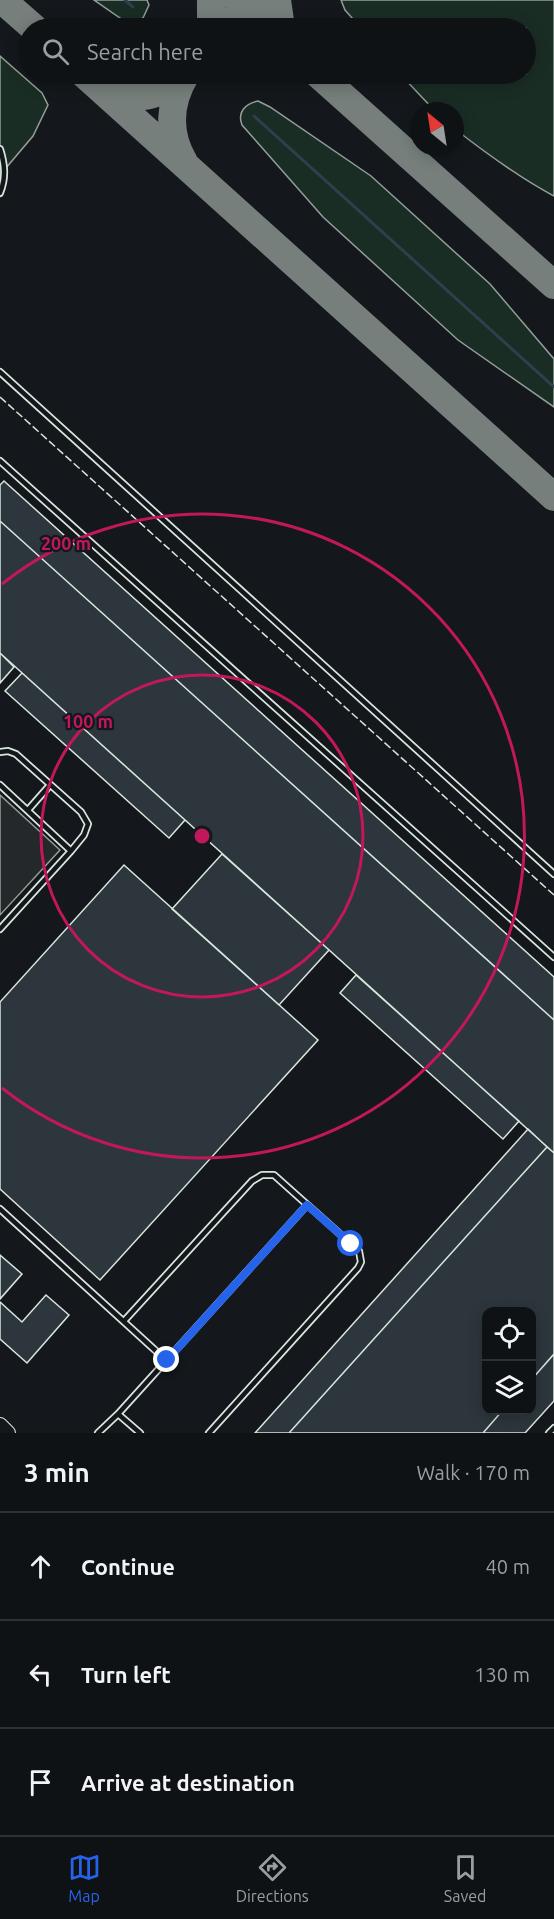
<!DOCTYPE html>
<html lang="en">
<head>
<meta charset="utf-8">
<style>
	:root { --surface:#0f1215; --page:#181b1e; --text:#f1f3f6; --muted:#9b9ea0; --line:#2f3234; --accent:#2563eb }
	body { margin:0; font-family:Ubuntu,sans-serif; background:var(--page); color:var(--text) }
	.controls { position:absolute; right:18px; bottom:18px; display:grid; overflow:hidden; border-radius:12px; box-shadow:0 3px 15px #0003 }
	.controls button { width:54px; height:54px; display:grid; place-items:center; padding:0; border:0; border-bottom:2px solid var(--line); background:var(--surface); color:var(--text); font:30px sans-serif }
	.compass { position:absolute; left:410px; top:102px; width:54px; height:54px; border-radius:50%; background:var(--surface); box-shadow:0 3px 15px #0003; rotate:330deg }
	.stop { position:absolute; width:18px; height:18px; margin:-14px; border:4px solid #2563eb; border-radius:50%; background:#fff }
	.stop.end { background:#2563eb; border-color:#fff; box-shadow:0 2px 6px #0008 }
	.list { margin:0; padding:0; list-style:none }
	h2 { display:flex; justify-content:space-between; align-items:center; height:78px; margin:0; padding:0 24px; font-size:26px }
	h2 small { font-size:20px; font-weight:400; color:var(--muted) }
	.list li { display:grid; grid-template-columns:39px 1fr auto; gap:18px; align-items:center; box-sizing:border-box; height:108px; padding:0 24px; border-top:2px solid var(--line) }
	.list b { display:block; font-size:22px; white-space:nowrap }
	.list em { font-size:20px; font-style:normal; color:var(--muted) }
	.icon { flex:none; width:33px; height:33px; fill:none; stroke:currentColor; stroke-width:2; stroke-linecap:round; stroke-linejoin:round }
	.map { position:relative; flex:none; width:554px; height:1433px; overflow:hidden }
	.search { position:absolute; background:var(--surface); box-shadow:0 3px 15px #0003; left:18px; right:18px; top:18px; height:66px; display:flex; align-items:center; gap:15px; box-sizing:border-box; padding:0 21px; border-radius:33px; color:var(--muted); font-size:22px }
	.sheet { height:402px; background:var(--surface) }
	nav { display:flex; justify-content:space-around; align-items:center; box-sizing:border-box; height:84px; border-top:2px solid var(--line); background:var(--surface); font-size:16px; color:var(--muted) }
	nav a { display:grid; justify-items:center; gap:3px }
	nav .on { color:var(--accent) }
	.map>svg:first-child { display:block }
</style>
</head>
<body>
<div class="map">
<svg width="554" height="1433" viewBox="0 0 554 1433">
	<rect width="100%" height="100%" fill="#14181c"/>
	<path fill="#1a2d24" stroke="#939e99" stroke-width="1.5" d="M94,0h53l2,5 -6,13 -11,5 -9,-3z
		M341,0h213v196c-36,-19 -67,-42 -99,-67v-18h-20l-35,-37h126v-46h-165l-16,-18z
		M0,56l42,37 6,12 -15,31 -33,39z
		M258,101l12,6 101,69 119,108 64,75v48l-96,-67 -135,-123 -81,-92c-5,-13 3,-21 16,-24z"/>
	<path fill="#24282b" stroke="#939e99" stroke-width="1.5" d="M0,795l60,55 -60,65z"/>
	<g fill="none" stroke-linecap="round" stroke-linejoin="round">
		<path stroke="#2f3f4d" stroke-width="3" d="M125,0l8,7
			M254,116l300,271"/>
		<path stroke="#767f7c" stroke-width="28" d="M2,0l32,28
			M211,0v28
			M237,0l31,28
			M277,0l4,28
			M226,28l25,-28
			M84,74l470,423
			M318,74l236,211
			M104,87c37,16 51,11 81,-13
			M184,162c-17,-29 -15,-60 2,-88"/>
	</g>
	<path fill="#2c363c" stroke="#d8e6dc" stroke-width="1.5" d="M4,481l550,496v43l-554,-499v-36z
		M0,521l554,499v133l-554,-500z
		M0,653l14,14 -14,16z
		M22,673l163,147 -16,18 -164,-147z
		M222,854l107,96 -50,55 -107,-96z
		M124,865l194,175 -218,240 -100,-91v-187z
		M356,975l163,146 -16,18 -163,-146z
		M528,1129l19,18 -258,286h-34z
		M547,1147l7,6v201l-22,25v-67h-46v98h17l-20,23h-194z
		M0,1255l22,19 -22,25z
		M46,1295l23,20 -42,48 -27,-24v-37l22,20z
		M554,1354v47l-29,32h-42l20,-23h29v-31z"/>
	<g fill="none" stroke-linecap="round" stroke-linejoin="round">
		<g stroke="#d8e6dc" stroke-width="8">
			<path id="lane" d="M0,149c5,16 6,29 0,44
				M0,372l554,502
				M0,461l554,496
				M0,752l8,-1 8,3 65,58 7,12 -4,11 -13,16
				M0,785l71,66 -71,78
				M28,810l22,-25
				M0,1209l167,152
				M124,1321l128,-140 10,-6h12l85,76 2,11 -3,6 -149,165
				M118,1414l22,19
				M98,1433l20,-19 189,-209
				M549,1433l5,-5"/>
		</g>
		<g stroke="#d8e6dc" stroke-width="16">
			<path id="secondary" d="M0,1425l8,8"/>
		</g>
		<use href="#lane" stroke="#14181c" stroke-width="4.5"/>
		<use href="#secondary" stroke="#14181c" stroke-width="14"/>
		<path stroke="#d8e6dc" stroke-width="1.5" stroke-dasharray="8 3" stroke-linecap="butt" d="M0,397l554,498"/>
	</g>
	<g fill="none" stroke-linecap="round" stroke-linejoin="round">
		<path stroke="#2563eb" stroke-width="8" d="M167,1360l140,-155 44,39"/>
	</g>
	<g fill="none" stroke="#c2185b" stroke-width="3">
		<circle cx="202" cy="836" r="161"/>
		<path d="M2 584A322 322 0 1 1 2 1088"/>
	</g>
	<circle cx="202" cy="836" r="9" fill="#c2185b" stroke="#14181c" stroke-width="3"/>
	<g font-size="18" text-anchor="middle" font-weight="bold" fill="#c2185b" stroke="#14181c" stroke-width="4.5" stroke-linejoin="round" paint-order="stroke">
		<text x="66" y="550">200 m</text>
		<text x="88" y="728">100 m</text>
	</g>
</svg>
<div class="controls">
<button><svg class="icon" aria-label="locate" viewBox="0 0 24 24"><circle cx="12" cy="12" r="6"/><path d="M12 2v4M12 18v4M2 12h4M18 12h4"/></svg></button>
<button><svg class="icon" aria-label="layers" viewBox="0 0 24 24"><path d="M12 4l9 5-9 5-9-5zM3 14l9 5 9-5"/></svg></button>
</div>
<svg class="compass" viewBox="-18 -18 36 36"><path d="M0-13l5 13h-10z" fill="#e53935"/><path d="M0 13l5-13h-10z" fill="#9b9ea0"/></svg>
<div class="stop" style="left:351px;top:1244px"></div>
<div class="stop end" style="left:167px;top:1360px"></div>
<div class="search"><svg class="icon" aria-label="search" viewBox="0 0 24 24"><circle cx="10" cy="10" r="6"/><path d="M15 15l6 6"/></svg>Search here</div>
</div>
<section class="sheet">
<h2>3 min<small>Walk · 170 m</small></h2>
<ul class="list">
<li><svg class="icon" aria-label="ahead" viewBox="0 0 24 24"><path d="M12 20V5M6 11l6-6 6 6"/></svg><div><b>Continue</b></div><em>40 m</em></li>
<li><svg class="icon" aria-label="left" viewBox="0 0 24 24"><path d="M17 20v-9H6M10 6l-5 5 5 5"/></svg><div><b>Turn left</b></div><em>130 m</em></li>
<li><svg class="icon" aria-label="arrive" viewBox="0 0 24 24"><path d="M6 21V4h12l-3 4 3 4H6"/></svg><div><b>Arrive at destination</b></div></li>
</ul>
</section>
<nav>
<a class="on"><svg class="icon" aria-label="map" viewBox="0 0 24 24"><path d="M3 6l6-2 6 2 6-2v14l-6 2-6-2-6 2zM9 4v14M15 6v14"/></svg>Map</a>
<a><svg class="icon" aria-label="directions" viewBox="0 0 24 24"><path d="M12 3l9 9-9 9-9-9zM9 14v-3h6M13 9l2 2-2 2"/></svg>Directions</a>
<a><svg class="icon" aria-label="saved" viewBox="0 0 24 24"><path d="M7 4h10v16l-5-4-5 4z"/></svg>Saved</a>
</nav>
</body>
</html>
